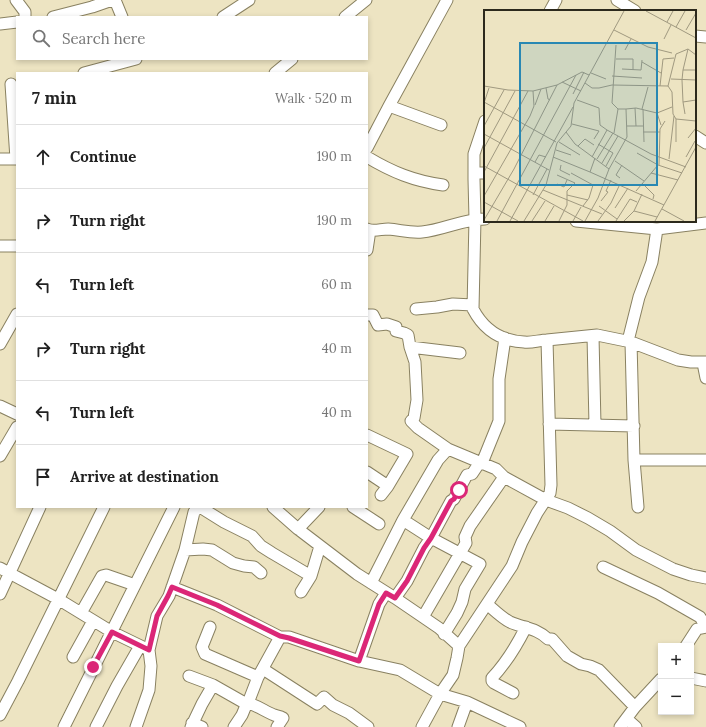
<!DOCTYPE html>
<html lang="en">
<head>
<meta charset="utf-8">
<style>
	:root { --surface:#fff; --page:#f2f2f2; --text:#222; --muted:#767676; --line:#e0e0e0 }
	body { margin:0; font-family:Lora,serif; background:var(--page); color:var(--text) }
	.controls { position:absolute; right:12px; bottom:12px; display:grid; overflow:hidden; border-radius:0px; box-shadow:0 2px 6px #0003 }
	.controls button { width:36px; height:36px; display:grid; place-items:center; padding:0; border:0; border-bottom:1px solid var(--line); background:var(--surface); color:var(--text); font:20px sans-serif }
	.stop { position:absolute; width:12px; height:12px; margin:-9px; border:3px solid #db2777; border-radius:50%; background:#fff }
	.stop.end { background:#db2777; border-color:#fff; box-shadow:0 1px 4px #0008 }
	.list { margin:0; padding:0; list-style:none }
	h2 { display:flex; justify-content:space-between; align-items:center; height:52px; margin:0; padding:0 16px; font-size:17px }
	h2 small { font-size:13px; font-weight:400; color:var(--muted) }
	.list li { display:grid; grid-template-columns:26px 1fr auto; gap:12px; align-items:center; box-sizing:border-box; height:64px; padding:0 16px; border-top:1px solid var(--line) }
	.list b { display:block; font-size:15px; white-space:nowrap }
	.list em { font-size:13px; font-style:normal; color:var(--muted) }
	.icon { flex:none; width:22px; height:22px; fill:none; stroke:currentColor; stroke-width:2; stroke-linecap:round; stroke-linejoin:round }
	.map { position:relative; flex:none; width:706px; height:727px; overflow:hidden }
	.search { position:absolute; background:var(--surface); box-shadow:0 2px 6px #0003; left:16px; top:16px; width:352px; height:44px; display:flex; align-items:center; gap:10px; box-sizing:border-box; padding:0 14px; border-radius:0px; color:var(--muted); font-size:15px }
	.panel { position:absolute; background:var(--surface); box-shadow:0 2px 6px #0003; left:16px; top:72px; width:352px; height:436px; border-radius:0px }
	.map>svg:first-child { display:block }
</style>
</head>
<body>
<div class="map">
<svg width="706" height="727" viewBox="0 0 706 727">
	<rect width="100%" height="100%" fill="#ede4c2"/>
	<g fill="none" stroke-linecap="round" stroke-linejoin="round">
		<g stroke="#898161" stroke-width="13">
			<path id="minor" d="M16,0l9,12v5
				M115,0l7,17
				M617,0l18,11
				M550,11l6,-11
				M53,17l39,-10 20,-7
				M223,17l26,-17
				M345,17l21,-17
				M0,24l17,-2
				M695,36l11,1
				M84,73l52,-14
				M275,73l17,-14
				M11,84l5,75
				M389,106l52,19
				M695,136l11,7
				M367,148l22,-42 58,-106
				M367,157c25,15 47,24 76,28
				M0,159h17
				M475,173h10
				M576,221l81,8 49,-6
				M367,229c6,3 14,0 21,0 13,1 21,4 34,3 21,-2 41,-13 63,-13
				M0,246h17
				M367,250l3,-20
				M416,309l21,-2 16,-3 20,1
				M367,315h6l5,10 9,-1 9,3v4l8,2 4,2 2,12 5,15 2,38 -3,18 -3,3 7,7 30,21 48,20 8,8 42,23 22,8 20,10 22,13 26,19 37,19 18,6 15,3
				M593,336l2,89
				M547,340l50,-5 34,7 47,18 13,2h15
				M628,341l11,-44 13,-35 5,-33
				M631,342l3,118 4,47
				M0,344l17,-30
				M410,347l50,6
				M703,363l3,15
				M0,406l17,8
				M549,424l85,2
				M367,435l40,19 -19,32 -7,9
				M0,456l17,-29
				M634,460h72
				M482,463l17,-42v-42l6,-41
				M367,472l21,14
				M200,507l24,15 28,14 9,10 11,7 39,23
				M273,507l25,22 59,45 38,24 44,30 20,18 -2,12 -4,17 -13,19 -18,33
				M353,507l26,17
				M403,520l28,18 49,26 -15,25 -3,13 -5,11 -13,21
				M298,529l21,-22
				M185,550l18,-1 9,1 21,13 11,3 10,1 7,6
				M603,567l55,26 42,24 6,10
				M0,568l58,31 54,33 37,18
				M371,583l32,-63 35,-60 10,-11
				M172,587l45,18 63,32h9l70,24 20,-57 7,-11
				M301,592l10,-16 9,-30
				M0,594l40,-87
				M395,598l12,-17 17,-33 7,-10 20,-37 3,-2 13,-24 5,-1 8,-12
				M487,604c7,6 15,14 23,18 13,6 27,6 38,17h4l15,17 14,8 9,2 9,4 36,37
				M81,613l21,-37 4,-1 29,10
				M423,617l43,-74 -1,-6 5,-11 34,-49
				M210,627l-8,20 3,7 53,23
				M459,646l53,-80 10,-24 15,-29 13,-20 1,-8 -4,-145c-7,0 -15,3 -23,2 -23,-1 -40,-12 -51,-33l2,-90 -1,-40v-25l11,-33
				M686,646l11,-17 9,-2
				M73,657l20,-36
				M359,661l41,9 40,24 27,8 53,25
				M263,669l54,35 7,-7 9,8 16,8 19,14
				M189,676l24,9 30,17c11,1 21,9 31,13 3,1 6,1 9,3l-6,9
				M691,678l15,3
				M513,693l-19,-10 -2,-2v-3c14,-15 25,-33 34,-51
				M248,703l10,-26 22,-40
				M0,715l18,-34 86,-174
				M627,719l9,8
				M192,723l10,4
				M64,727l110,-220
				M96,727l21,-41 23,-40
				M136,727l13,-37 2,-24 -2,-16 8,-34 12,-20 16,-46 9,-38 5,-5
				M191,727l11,-23 11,-19
				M234,727l8,-12 5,-12 -4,-1
				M458,727l9,-25
				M620,727l15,-20 26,-28"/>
		</g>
		<use href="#minor" stroke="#fff" stroke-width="11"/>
	</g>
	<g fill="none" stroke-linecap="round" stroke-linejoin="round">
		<path stroke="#db2777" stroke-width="5" d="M93,667l19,-35 37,18 8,-34 11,-20 4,-9 45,18 63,31 9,2 70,23 20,-57 7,-11 9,5 12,-17 17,-33 7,-10 20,-37 3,-2 5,-9"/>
	</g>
	<g transform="translate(484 10)">
		<rect width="212" height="212" fill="#ede4c2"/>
		<path fill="none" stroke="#a09980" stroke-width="1" d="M162,1l50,27M183,12l6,-11M192,17l9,-16M130,20l34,17 24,6M202,20l10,-17M180,29l7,-14M141,40l6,-11M132,49h17v11M158,52l19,11M138,59l19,1 1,-10M199,60l5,-21M107,63l15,6M128,66l30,2M187,69l25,1M198,70l1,22 13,-2M198,70l1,-10h12M78,72l19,9M101,73l7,5h7l13,-3 56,1M0,76l24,4 25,1 24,-6 25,-13 7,3M176,76l3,-27 11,-1M184,76l8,-32 12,-5 8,6M184,76l4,6 1,22 3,5 20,2M62,78l2,11 2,1M89,84l11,-22M93,90l22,8 1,17 7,5 44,24 35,13M0,92l72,40M199,92l2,12M0,93l5,-15M51,95l6,-16M151,98l1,18M142,99l10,-1 21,5 15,-6M158,99l6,-22M159,99l1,33M173,103l4,12M88,114l27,7 -5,8M0,116l20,-36M143,116h16M82,122l9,12 34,25 -11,29 -13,23M159,122h17M130,123l4,-24M0,124l65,36M204,128l8,-10M75,132l21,13M192,132v-23M114,134l15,9 -7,13M94,136l7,-7 9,6M0,138l31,-57M72,140l15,5M153,143l21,12 24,8M69,147l37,15 5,-14M108,147l15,-27M202,147l9,-16M113,149l16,-26M185,149l5,-43M131,151l29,20M51,152l4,-7 7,2M118,153l16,-27M77,155l-1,5 10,5M175,155l1,-36 5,-8M0,156l99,55M125,159l18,-32 -1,-28h-8l-6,-6 4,-58M0,162l44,-81M106,162l74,33M87,163l22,12 -4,13 -6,8M167,163l27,7M73,165l18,8 -8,8v14l-8,16M136,168l-4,-3 6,-10M158,173l12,12 -1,4M73,174l7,3 3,-7M59,180l59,24M152,181l22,-26M49,185l14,-26M83,185l21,5M0,186l46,-80 4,-10 -1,-15M117,191l7,-9 -2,-1 5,-11M0,192l34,19M115,196l18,13M131,198l13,-20M178,199l22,12M150,201l23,6M0,210l30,-51 43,-84M13,211l79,-146M26,211l63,-114M40,211l22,-36 11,-42 14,-17 3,-23 50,-92M48,211l13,-20M61,211l9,-15M89,211l8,-14M114,211l13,-18 9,-19M132,211l14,-22 7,3M140,211l10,-10 8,-17M171,211l41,-74"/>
		<path fill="#2988b3" fill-opacity="0.15" stroke="#2988b3" stroke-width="2" d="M36,33h137v142h-137z"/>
		<rect width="212" height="212" fill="none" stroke="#2c291c" stroke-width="2"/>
	</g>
</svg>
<div class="controls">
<button>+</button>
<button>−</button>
</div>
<div class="stop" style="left:459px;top:490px"></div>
<div class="stop end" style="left:93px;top:667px"></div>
<div class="search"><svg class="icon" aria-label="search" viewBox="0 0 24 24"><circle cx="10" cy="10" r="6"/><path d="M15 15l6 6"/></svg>Search here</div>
<section class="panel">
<h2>7 min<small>Walk · 520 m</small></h2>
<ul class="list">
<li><svg class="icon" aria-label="ahead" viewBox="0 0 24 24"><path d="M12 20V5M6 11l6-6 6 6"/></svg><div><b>Continue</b></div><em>190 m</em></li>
<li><svg class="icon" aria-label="right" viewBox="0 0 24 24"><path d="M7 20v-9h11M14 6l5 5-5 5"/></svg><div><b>Turn right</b></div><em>190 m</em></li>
<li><svg class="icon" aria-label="left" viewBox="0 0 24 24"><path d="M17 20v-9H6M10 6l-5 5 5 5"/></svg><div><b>Turn left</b></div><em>60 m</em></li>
<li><svg class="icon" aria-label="right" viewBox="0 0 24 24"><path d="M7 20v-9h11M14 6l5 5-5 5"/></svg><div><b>Turn right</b></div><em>40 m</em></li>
<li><svg class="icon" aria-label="left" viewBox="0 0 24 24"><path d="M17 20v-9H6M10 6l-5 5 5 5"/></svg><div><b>Turn left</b></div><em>40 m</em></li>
<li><svg class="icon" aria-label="arrive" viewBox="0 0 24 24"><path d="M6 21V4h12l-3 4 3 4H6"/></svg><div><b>Arrive at destination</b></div></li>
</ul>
</section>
</div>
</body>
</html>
